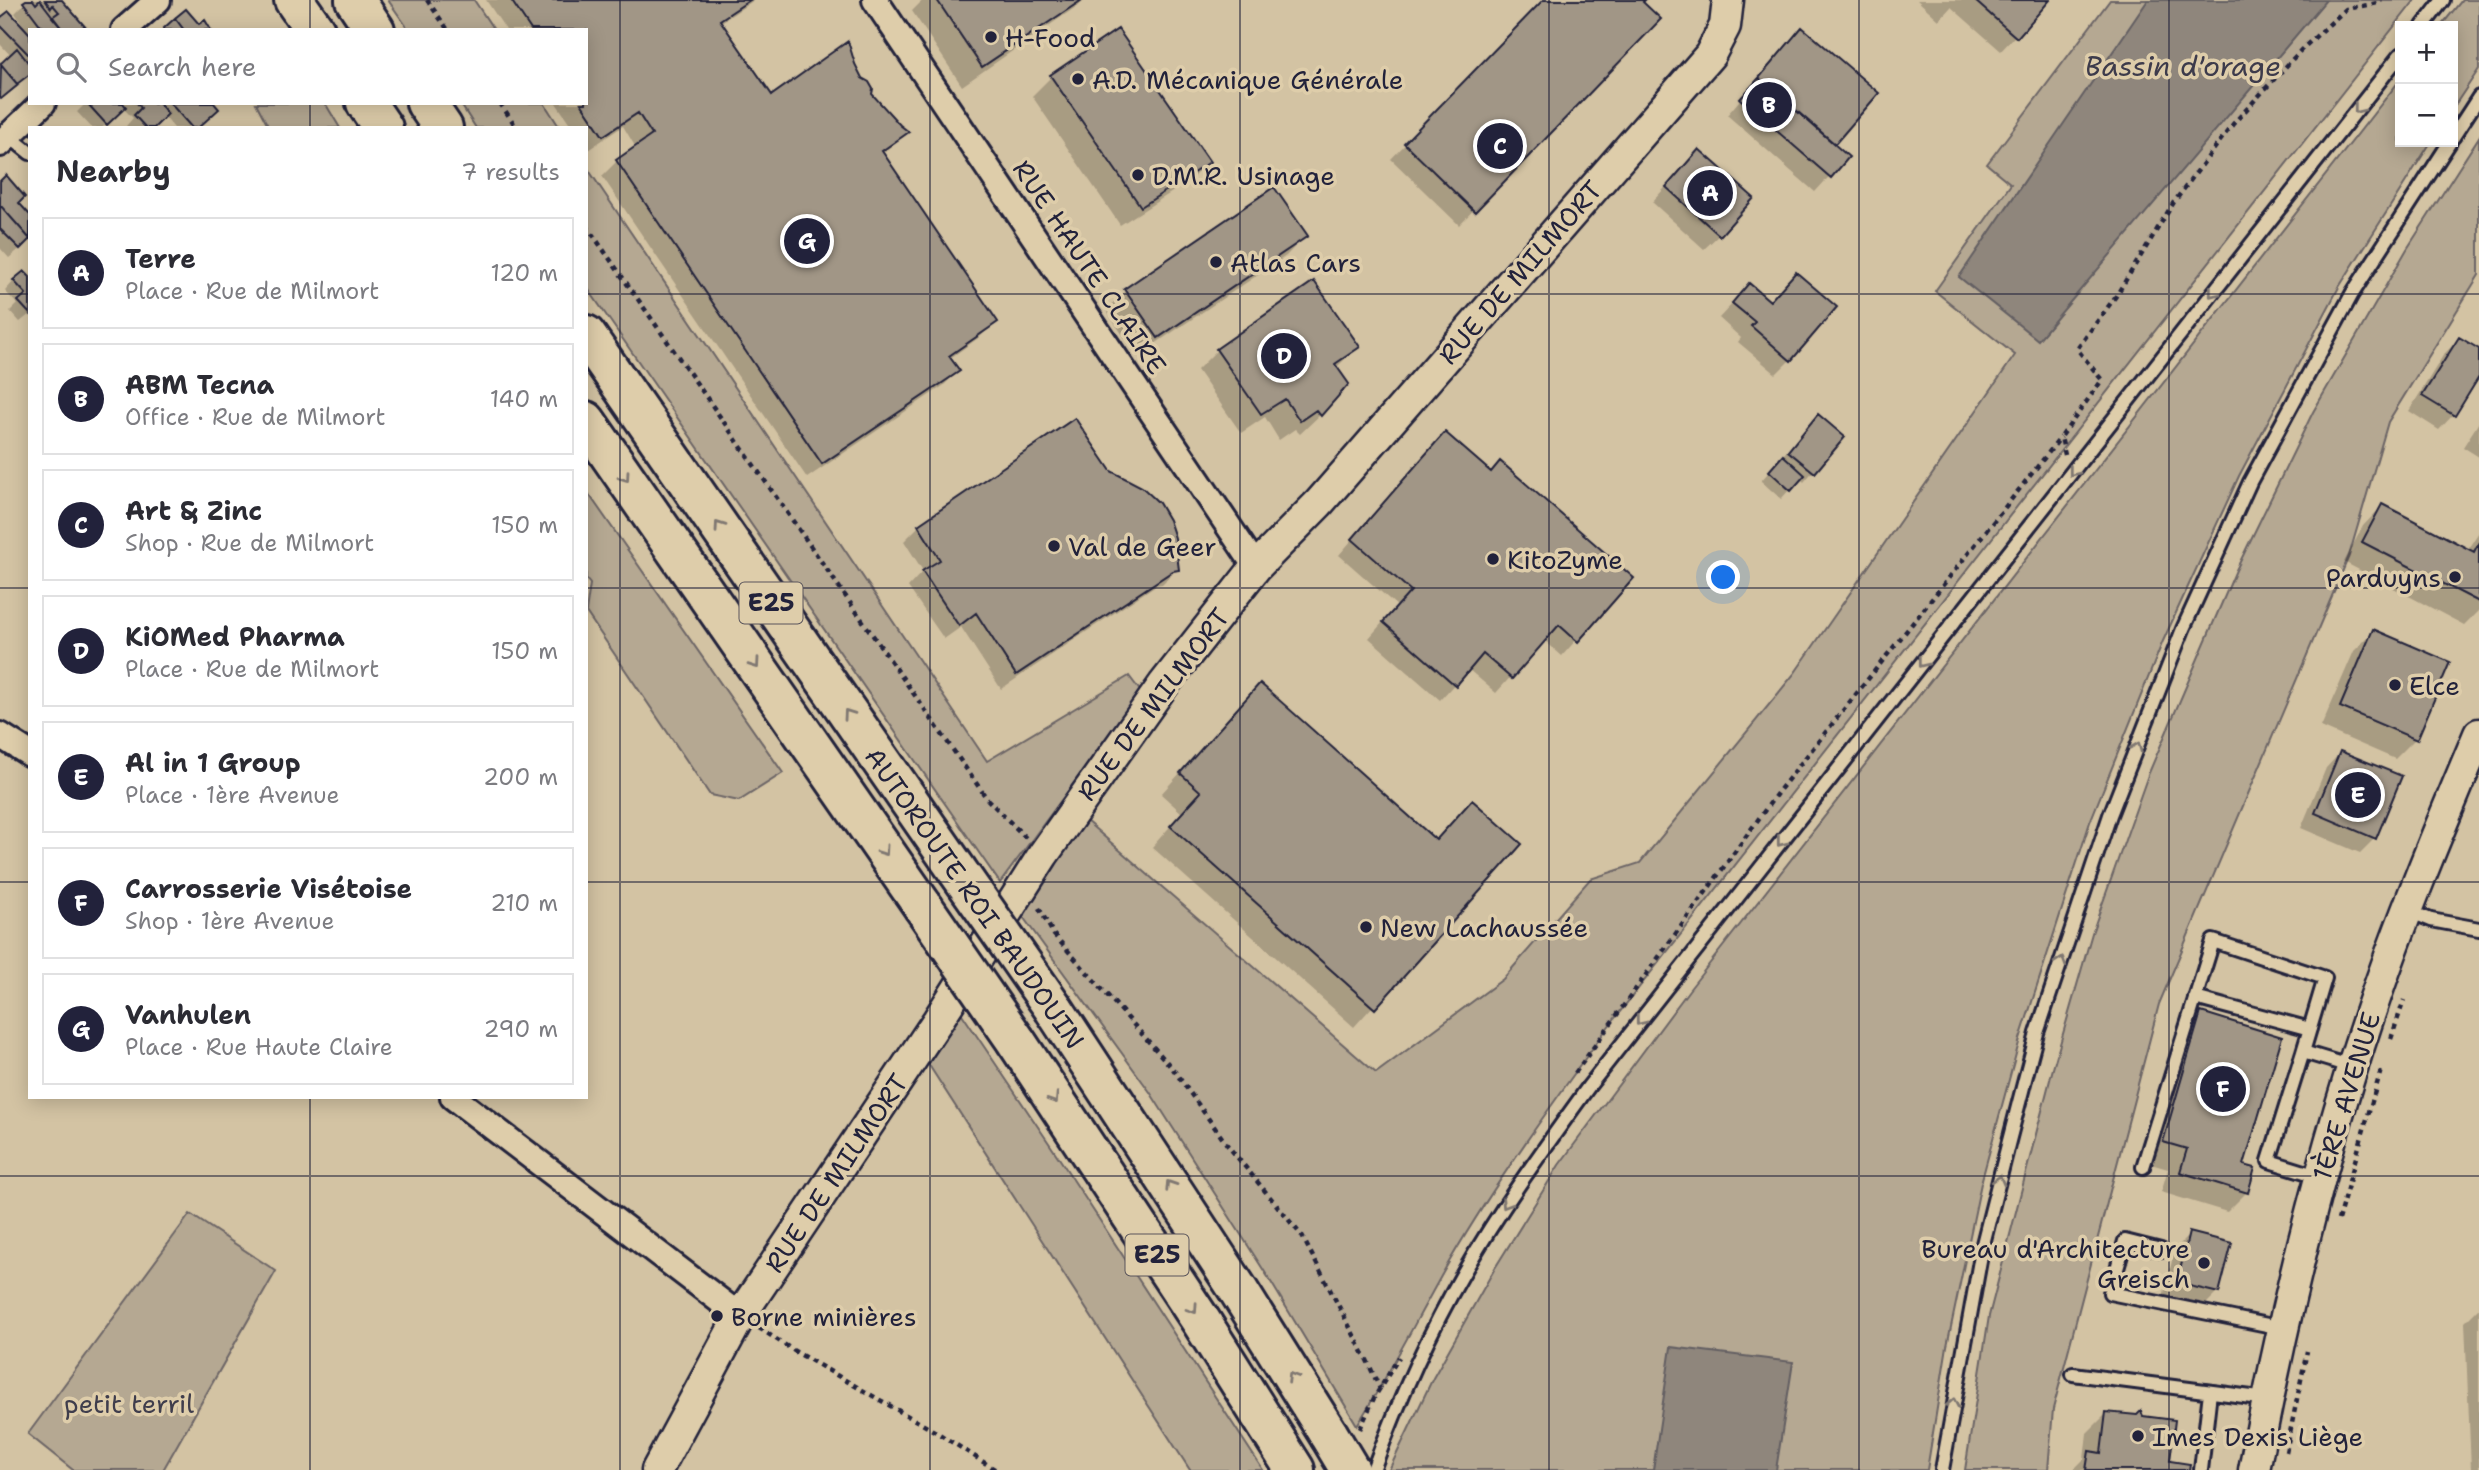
<!DOCTYPE html>
<html lang="en">
<head>
<meta charset="utf-8">
<style>
	:root { --surface:#fff; --page:#f7f7f7; --text:#2b2b33; --muted:#7c7c81; --line:#e1e1e2; --accent:#22223b }
	body { margin:0; font-family:"Shantell Sans",sans-serif; background:var(--page); color:var(--text) }
	.controls { position:absolute; right:21px; top:21px; display:grid; overflow:hidden; border-radius:0px; box-shadow:0 4px 18px #0003 }
	.controls button { width:63px; height:63px; display:grid; place-items:center; padding:0; border:0; border-bottom:2px solid var(--line); background:var(--surface); color:var(--text); font:35px sans-serif }
	.you { position:absolute; left:1724px; top:578px; width:24px; height:24px; margin:-18px; border:5px solid #fff; border-radius:50%; background:#1a73e8; box-shadow:0 0 0 10px #1a73e833 }
	.badge { display:grid; place-items:center; width:46px; height:46px; border-radius:50%; background:var(--accent); color:#fff; font-size:23px; font-weight:700 }
	.pin { position:absolute; translate:-50% -50%; border:4px solid #fff; box-shadow:0 2px 7px #0006 }
	.list { margin:0; padding:0; list-style:none }
	h2 { display:flex; justify-content:space-between; align-items:center; height:91px; margin:0; padding:0 28px; font-size:30px }
	h2 small { font-size:23px; font-weight:400; color:var(--muted) }
	.list li { display:grid; grid-template-columns:46px 1fr auto; gap:21px; align-items:center; box-sizing:border-box; height:112px; margin:0 14px 14px; padding:0 14px; border:2px solid var(--line); border-radius:0px }
	.list b { display:block; font-size:26px; white-space:nowrap }
	.list p { margin:0; font-size:23px; white-space:nowrap; color:var(--muted) }
	.list em { font-size:23px; font-style:normal; color:var(--muted) }
	.icon { flex:none; width:38px; height:38px; fill:none; stroke:currentColor; stroke-width:2; stroke-linecap:round; stroke-linejoin:round }
	.map { position:relative; flex:none; width:2479px; height:1470px; overflow:hidden }
	.search { position:absolute; background:var(--surface); box-shadow:0 4px 18px #0003; left:28px; top:28px; width:560px; height:77px; display:flex; align-items:center; gap:18px; box-sizing:border-box; padding:0 24px; border-radius:0px; color:var(--muted); font-size:26px }
	.panel { position:absolute; background:var(--surface); box-shadow:0 4px 18px #0003; left:28px; top:126px; width:560px; height:973px; border-radius:0px }
	.map>svg:first-child { display:block }
</style>
</head>
<body>
<div class="map">
<svg width="2479" height="1470" viewBox="0 0 2479 1470">
	<rect width="100%" height="100%" fill="#d3c3a3"/>
	<filter id="ink" filterUnits="userSpaceOnUse"><feTurbulence type="fractalNoise" baseFrequency=".0143" numOctaves="2"/><feDisplacementMap in="SourceGraphic" scale="14" xChannelSelector="R" yChannelSelector="G"/><feConvolveMatrix kernelMatrix="1 2 1 2 8 2 1 2 1" color-interpolation-filters="sRGB"/></filter>
	<g filter="url(#ink)">
		<path fill="#b5a892" stroke="#6c6566" stroke-width="2" d="M388,0h86l20,30h-85z
			M2110,0h305l-807,1027c-56,77 -111,153 -159,235 -31,54 -58,110 -92,163l-89,-148 -118,-185 -132,-182 67,-90 291,253 127,-94 87,-100 50,-16 154,-189 221,-319 -80,-64 76,-107 -24,-20z
			M2462,0h17v69l-26,39v-82h-12z
			M2400,80v62h31l-92,145 -100,189 -76,165 -73,181 -70,217 -39,144 -34,163 -20,124h-538l44,-92 62,-110 64,-103 130,-175z
			M256,103h69l15,25h-71z
			M460,103h84l16,25h-84z
			M2479,137v138l-91,147 -39,134 -190,448 -106,405 -5,61h-83l24,-154 63,-244 40,-139 56,-158 88,-205 77,-158 94,-163z
			M586,166l401,595 142,-85 12,16 -141,191 -414,-597z
			M586,490l197,283 -44,28 -29,-6 -124,-183 4,-28 -4,-5z
			M960,1011l99,147 204,312h-73l-265,-411z
			M190,1214l86,57 -113,199h-90l-45,-36z"/>
		<path fill="#8f867c" stroke="#635e62" stroke-width="2" d="M2148,0h178l-288,340 -79,-63z
			M1671,1347l122,15 -17,108h-123z"/>
		<path fill="#0003" d="M28,0h31l27,30h-56v46l-2,-2 -28,25v-33l11,-10 -11,-12v-24l23,9 2,-1 -10,-15z
			M486,0h268l-34,23 51,74 82,-32 17,30 37,37 -25,22 113,168 -14,14 -32,23 9,12 -15,15 -136,92 -205,-302 15,-15 19,-13 -13,-22 -35,24 -2,-22h-13l-17,-25h30v-73h-80z
			M923,0h163l-124,86 -50,-75z
			M1545,0h97l-2,2 19,17 -200,206 -68,-66z
			M1917,0h131l-47,51 -50,-44 -12,13z
			M1788,44l88,50 -44,51 15,12 -32,35 -88,-77z
			M1052,76l156,86 -20,20 -68,43 -88,-129z
			M86,103h129l-18,25h-23l-10,-12 -12,12h-24l-2,-2 7,-8 -10,-10 -21,20h-10l-15,-16z
			M1685,166l34,69 -15,14 -52,-47z
			M0,183l17,20 13,22v15l-21,18 -9,-10z
			M1305,236l-19,20 -149,100 -31,-46 20,-20z
			M30,280v34l-10,8 -10,-11 7,-7 -12,-13 9,-10z
			M1749,286l41,74 -14,14 -38,-32 3,-4 -22,-20z
			M2459,339l20,12v22l-26,42 -14,15 -30,-19 35,-57z
			M1357,347l-21,21 -16,47 -20,19 -5,-5 -16,11 -14,-23 -24,16 -44,-63 20,-20z
			M2479,422v35l-16,-10z
			M1808,426l34,11 -38,45 -4,-4 -19,21 -20,-18z
			M1431,449l59,25 141,104 -69,78 -18,-16 -48,53 -28,-24 -28,31 -71,-62 28,-32 -58,-51z
			M2382,506l85,44 12,-18v78l-15,15 -120,-63 19,-36z
			M919,526l258,43 -15,15 -6,1 -155,104 -40,-62 -17,12 -36,-52 15,-16 -19,-30z
			M2374,631l74,32 -33,76 -20,20 -74,-32 33,-76z
			M1260,685l175,156 37,-39 47,43 -165,182 -202,-180 30,-34 -21,-19z
			M2340,753l35,85 -15,15 -59,-25 25,-60z
			M2202,1014l45,178 -20,20 -66,-20 7,-23 -24,-7 38,-128z
			M2190,1234l28,58 -15,15 -40,-10 12,-48z
			M2479,1308v162h-8l-6,-148z
			M2107,1413l61,50 19,7h-114l11,-11 3,-26z"/>
		<path fill="#a19686" stroke="#22223b" stroke-width="2" d="M26,0h7l3,4 4,-4 23,30h-19l-21,-28z
			M45,0h17l26,30h-25l-11,-13 7,-5 -6,-7 -2,3z
			M511,0h239l-30,20 52,75 76,-54 7,23 7,14 7,4 4,7 -1,5 28,31 9,7 -27,19 116,171 -49,34 11,15 -138,93 -206,-304 36,-25 -14,-22 -35,23 -22,-33h5v-73h-55z
			M937,0h145l-100,67z
			M1543,0h102l-2,2 18,17 -186,193 -71,-69z
			M1974,0h76l-33,38z
			M186,9l13,15 6,-4 6,10h-27l-9,-12z
			M9,11l21,23v22l-30,-31v-7z
			M175,18l9,12h-21v-1z
			M1802,27l77,66 -44,51 -76,-66z
			M1118,29l92,133 -69,45 -91,-132z
			M17,48l13,17v9l-13,10 -17,-20z
			M1,64l17,21 -17,14 -1,-1z
			M1759,78l90,79 -18,21 -91,-79z
			M87,103h36l3,4 -19,18z
			M137,103h22l9,11 -14,14h-8l-12,-13 7,-7z
			M170,103h44l5,6 -21,19h-6z
			M1699,149l55,49 -34,38 -54,-49z
			M6,175l19,22 -6,6 11,12v24l-30,-34v-24z
			M1274,187l34,49 -150,102 -34,-49z
			M0,205l30,34 -10,10 -20,-20z
			M24,271l6,6v37l-12,-13 8,-7 -13,-14z
			M1796,272l41,35 -46,54 -40,-35 4,-4 -23,-19 17,-20 21,18z
			M1314,281l46,66 -25,17 14,20 -28,32 -5,-6 -16,11 -15,-22 -24,15 -45,-65z
			M2459,337l20,12v28l-24,39 -33,-20z
			M1818,414l27,23 -30,36 -27,-22z
			M1075,418l36,53 31,16 17,16 10,17 6,18 4,32 -6,1 -157,104 -40,-62 -17,13 -37,-55 18,-11 -22,-35z
			M1445,432l46,40 9,-11 134,117 -56,64 -19,-17 -47,54 -29,-25 -27,32 -73,-64 28,-31 -59,-52z
			M1783,455l22,20 -14,16 -22,-20z
			M2382,504l92,48 5,-10v60l-117,-60z
			M2373,629l77,33 -33,78 -77,-33z
			M1260,683l176,157 36,-40 50,44 -147,165 -205,-183 31,-34 -21,-19z
			M2340,751l62,25 -26,63 -61,-26z
			M2201,1012l81,25 -38,128 11,3 -7,25 -68,-21 7,-23 -24,-7z
			M2189,1232l43,11 -13,50 -42,-10z
			M2141,1411l2,5 32,4 -5,41 20,3 -1,6h-103l3,-19 12,2 5,-41 31,3z"/>
		<g fill="none" stroke-linecap="round" stroke-linejoin="round">
			<g stroke="#22223b" stroke-width="18">
				<path id="service" d="M2423,26l20,-26
					M9,136l21,17
					M2453,137l26,-40
					M2406,910l25,10 48,9
					M2195,998l115,31
					M2143,1167l70,-226 112,37 -22,74
					M2321,1177l-52,-16 34,-109 50,15
					M2161,1250l-36,-9 -15,52 172,35
					M2073,1374l194,25
					M1373,1470c25,-68 55,-136 91,-198 37,-65 81,-125 125,-186l811,-1031
					M1942,1470l41,-226 26,-103 28,-108 73,-218 73,-186 67,-147 102,-188 98,-152
					M2201,1470l9,-78"/>
			</g>
			<g stroke="#22223b" stroke-width="30">
				<path id="minor" d="M875,0l381,567
					M124,30l34,-30
					M0,144l43,-41
					M0,735l30,19
					M453,1097l287,219"/>
			</g>
			<g stroke="#22223b" stroke-width="35">
				<path id="tertiary" d="M657,1470l83,-154 198,-296 105,-165 121,-171 92,-117 63,-64 391,-448 15,-29 3,-26
					M2254,1470c29,-153 65,-306 115,-454 32,-96 71,-189 110,-282"/>
			</g>
			<g stroke="#22223b" stroke-width="44">
				<path id="motorway" d="M294,0l21,30
					M355,0l20,30
					M366,103l17,25
					M426,103l17,25
					M586,335l371,535
					M586,421l336,484
					M1054,1009l183,279 92,147
					M1016,1041l185,280 94,149"/>
			</g>
			<path stroke="#22223b" stroke-width="4.5" stroke-dasharray="5 5" stroke-linecap="butt" d="M427,0l21,30
				M500,103l17,25
				M586,225l402,575 38,38
				M2065,455l-4,-18 41,-57 -25,-31 39,-53 58,-94 59,-78 68,-74 45,-41 32,-6 3,-3
				M1039,908l15,27 119,134 55,77 74,90 65,124 13,29
				M2391,1039l13,-39
				M1575,1073l203,-281 283,-355
				M2338,1220l43,-150
				M759,1328l37,24 140,80 60,38
				M1360,1429l14,-31 25,-41
				M2286,1452l21,-101"/>
			<use href="#service" stroke="#decdaa" stroke-width="12"/>
			<use href="#minor" stroke="#decdaa" stroke-width="24"/>
			<use href="#tertiary" stroke="#decdaa" stroke-width="30"/>
			<use href="#motorway" stroke="#decdaa" stroke-width="38"/>
			<g stroke="#22223b" stroke-width="44" stroke-linecap="butt">
				<path id="motorway-bridge" d="M957,870l97,139
					M922,905l94,136
					M1329,1435l21,35"/>
			</g>
			<use href="#motorway-bridge" stroke="#decdaa" stroke-width="38"/>
		</g>
		<defs><path id="oneway-chevron" d="M-2-3.5L2.5 0L-2 3.5" fill="none" stroke-width="1.6" stroke-linecap="round" stroke-linejoin="round" transform="scale(1.75)"/></defs>
		<g stroke="#807872">
			<use href="#oneway-chevron" transform="translate(2358 109) rotate(128)"/>
			<use href="#oneway-chevron" transform="translate(2213 293) rotate(128)"/>
			<use href="#oneway-chevron" transform="translate(2073 472) rotate(128)"/>
			<use href="#oneway-chevron" transform="translate(625 477) rotate(55)"/>
			<use href="#oneway-chevron" transform="translate(719 526) rotate(-125)"/>
			<use href="#oneway-chevron" transform="translate(1922 663) rotate(128)"/>
			<use href="#oneway-chevron" transform="translate(755 664) rotate(55)"/>
			<use href="#oneway-chevron" transform="translate(848 714) rotate(-125)"/>
			<use href="#oneway-chevron" transform="translate(2137 747) rotate(-68)"/>
			<use href="#oneway-chevron" transform="translate(1781 842) rotate(128)"/>
			<use href="#oneway-chevron" transform="translate(884 851) rotate(55)"/>
			<use href="#oneway-chevron" transform="translate(2061 961) rotate(-72)"/>
			<use href="#oneway-chevron" transform="translate(1640 1021) rotate(128)"/>
			<use href="#oneway-chevron" transform="translate(1054 1099) rotate(57)"/>
			<use href="#oneway-chevron" transform="translate(1999 1180) rotate(-76)"/>
			<use href="#oneway-chevron" transform="translate(1170 1185) rotate(-123)"/>
			<use href="#oneway-chevron" transform="translate(1506 1204) rotate(122)"/>
			<use href="#oneway-chevron" transform="translate(1193 1309) rotate(56)"/>
			<use href="#oneway-chevron" transform="translate(1292 1377) rotate(-122)"/>
			<use href="#oneway-chevron" transform="translate(1953 1403) rotate(-80)"/>
		</g>
	</g>
	<path fill="none" stroke="#22223b" stroke-width="2" stroke-opacity="0.55" d="M310,0v30M620,0v1470M930,0v1470M1240,0v1470M1549,0v1470M1859,0v1470M2169,0v1470M310,103v25M0,294h30M586,294h1893M0,588h30M586,588h1893M0,882h30M586,882h1893M310,1097v373M0,1176h2479"/>
	<g fill="#22223b" stroke="#decdaa" stroke-width="2.5">
		<circle cx="991" cy="37" r="7"/>
		<circle cx="1078" cy="79" r="7"/>
		<circle cx="1138" cy="175" r="7"/>
		<circle cx="1216" cy="262" r="7"/>
		<circle cx="1054" cy="546" r="7"/>
		<circle cx="1493" cy="559" r="7"/>
		<circle cx="2455" cy="577" r="7"/>
		<circle cx="2395" cy="685" r="7"/>
		<circle cx="1366" cy="927" r="7"/>
		<circle cx="2204" cy="1263" r="7"/>
		<circle cx="717" cy="1316" r="7"/>
		<circle cx="2138" cy="1436" r="7"/>
	</g>
	<g text-anchor="middle" dominant-baseline="central" stroke-width="7" stroke-linejoin="round" paint-order="stroke">
		<g fill="#decdaa" stroke="#5a555c" stroke-width="2">
			<rect x="739.5" y="582.5" width="63" height="41" rx="5"/>
			<rect x="1125.5" y="1234.5" width="63" height="41" rx="5"/>
		</g>
		<g font-size="24" font-weight="bold" fill="#22223b">
			<text x="771" y="603">E25</text>
			<text x="1157" y="1255">E25</text>
		</g>
		<g font-size="26" fill="#22223b" stroke="#decdaa" text-anchor="start">
			<text x="1005" y="37">H-Food</text>
			<text x="1092" y="79">A.D. Mécanique Générale</text>
			<text x="1152" y="175">D.M.R. Usinage</text>
			<text x="1230" y="262">Atlas Cars</text>
			<text x="1068" y="546">Val de Geer</text>
			<text x="1507" y="559">KitoZyme</text>
			<text x="2441" y="577" text-anchor="end">Parduyns</text>
			<text x="2409" y="685">Elce</text>
			<text x="1380" y="927">New Lachaussée</text>
			<text x="2190" y="1248" text-anchor="end">Bureau d'Architecture<tspan x="2190" dy="30">Greisch</tspan></text>
			<text x="731" y="1316">Borne minières</text>
			<text x="2152" y="1436">Imes Dexis Liège</text>
		</g>
		<g font-size="26" fill="#22223b" stroke="#decdaa">
			<text transform="translate(1090 267) rotate(56)">RUE HAUTE CLAIRE</text>
			<text transform="translate(1520 272) rotate(-49)">RUE DE MILMORT</text>
			<text transform="translate(1153 704) rotate(-53)">RUE DE MILMORT</text>
			<text transform="translate(975 898) rotate(55)">AUTOROUTE ROI BAUDOUIN</text>
			<text transform="translate(2346 1096) rotate(-73)">1ÈRE AVENUE</text>
			<text transform="translate(836 1173) rotate(-56)">RUE DE MILMORT</text>
		</g>
		<g font-size="26" fill="#3f3d4c" stroke="#decdaa">
			<text x="129" y="1403">petit terril</text>
		</g>
		<g font-size="28" font-style="italic" fill="#3d3b4b" stroke="#decdaa">
			<text x="2183" y="66">Bassin d'orage</text>
		</g>
	</g>
</svg>
<div class="controls">
<button>+</button>
<button>−</button>
</div>
<div class="you"></div>
<div class="pin badge" style="left:1710px;top:193px">A</div>
<div class="pin badge" style="left:1769px;top:105px">B</div>
<div class="pin badge" style="left:1500px;top:146px">C</div>
<div class="pin badge" style="left:1284px;top:356px">D</div>
<div class="pin badge" style="left:2358px;top:795px">E</div>
<div class="pin badge" style="left:2223px;top:1089px">F</div>
<div class="pin badge" style="left:807px;top:241px">G</div>
<div class="search"><svg class="icon" aria-label="search" viewBox="0 0 24 24"><circle cx="10" cy="10" r="6"/><path d="M15 15l6 6"/></svg>Search here</div>
<section class="panel">
<h2>Nearby<small>7 results</small></h2>
<ul class="list">
<li><span class="badge">A</span><div><b>Terre</b><p>Place · Rue de Milmort</p></div><em>120 m</em></li>
<li><span class="badge">B</span><div><b>ABM Tecna</b><p>Office · Rue de Milmort</p></div><em>140 m</em></li>
<li><span class="badge">C</span><div><b>Art &amp; Zinc</b><p>Shop · Rue de Milmort</p></div><em>150 m</em></li>
<li><span class="badge">D</span><div><b>KiOMed Pharma</b><p>Place · Rue de Milmort</p></div><em>150 m</em></li>
<li><span class="badge">E</span><div><b>Al in 1 Group</b><p>Place · 1ère Avenue</p></div><em>200 m</em></li>
<li><span class="badge">F</span><div><b>Carrosserie Visétoise</b><p>Shop · 1ère Avenue</p></div><em>210 m</em></li>
<li><span class="badge">G</span><div><b>Vanhulen</b><p>Place · Rue Haute Claire</p></div><em>290 m</em></li>
</ul>
</section>
</div>
</body>
</html>
